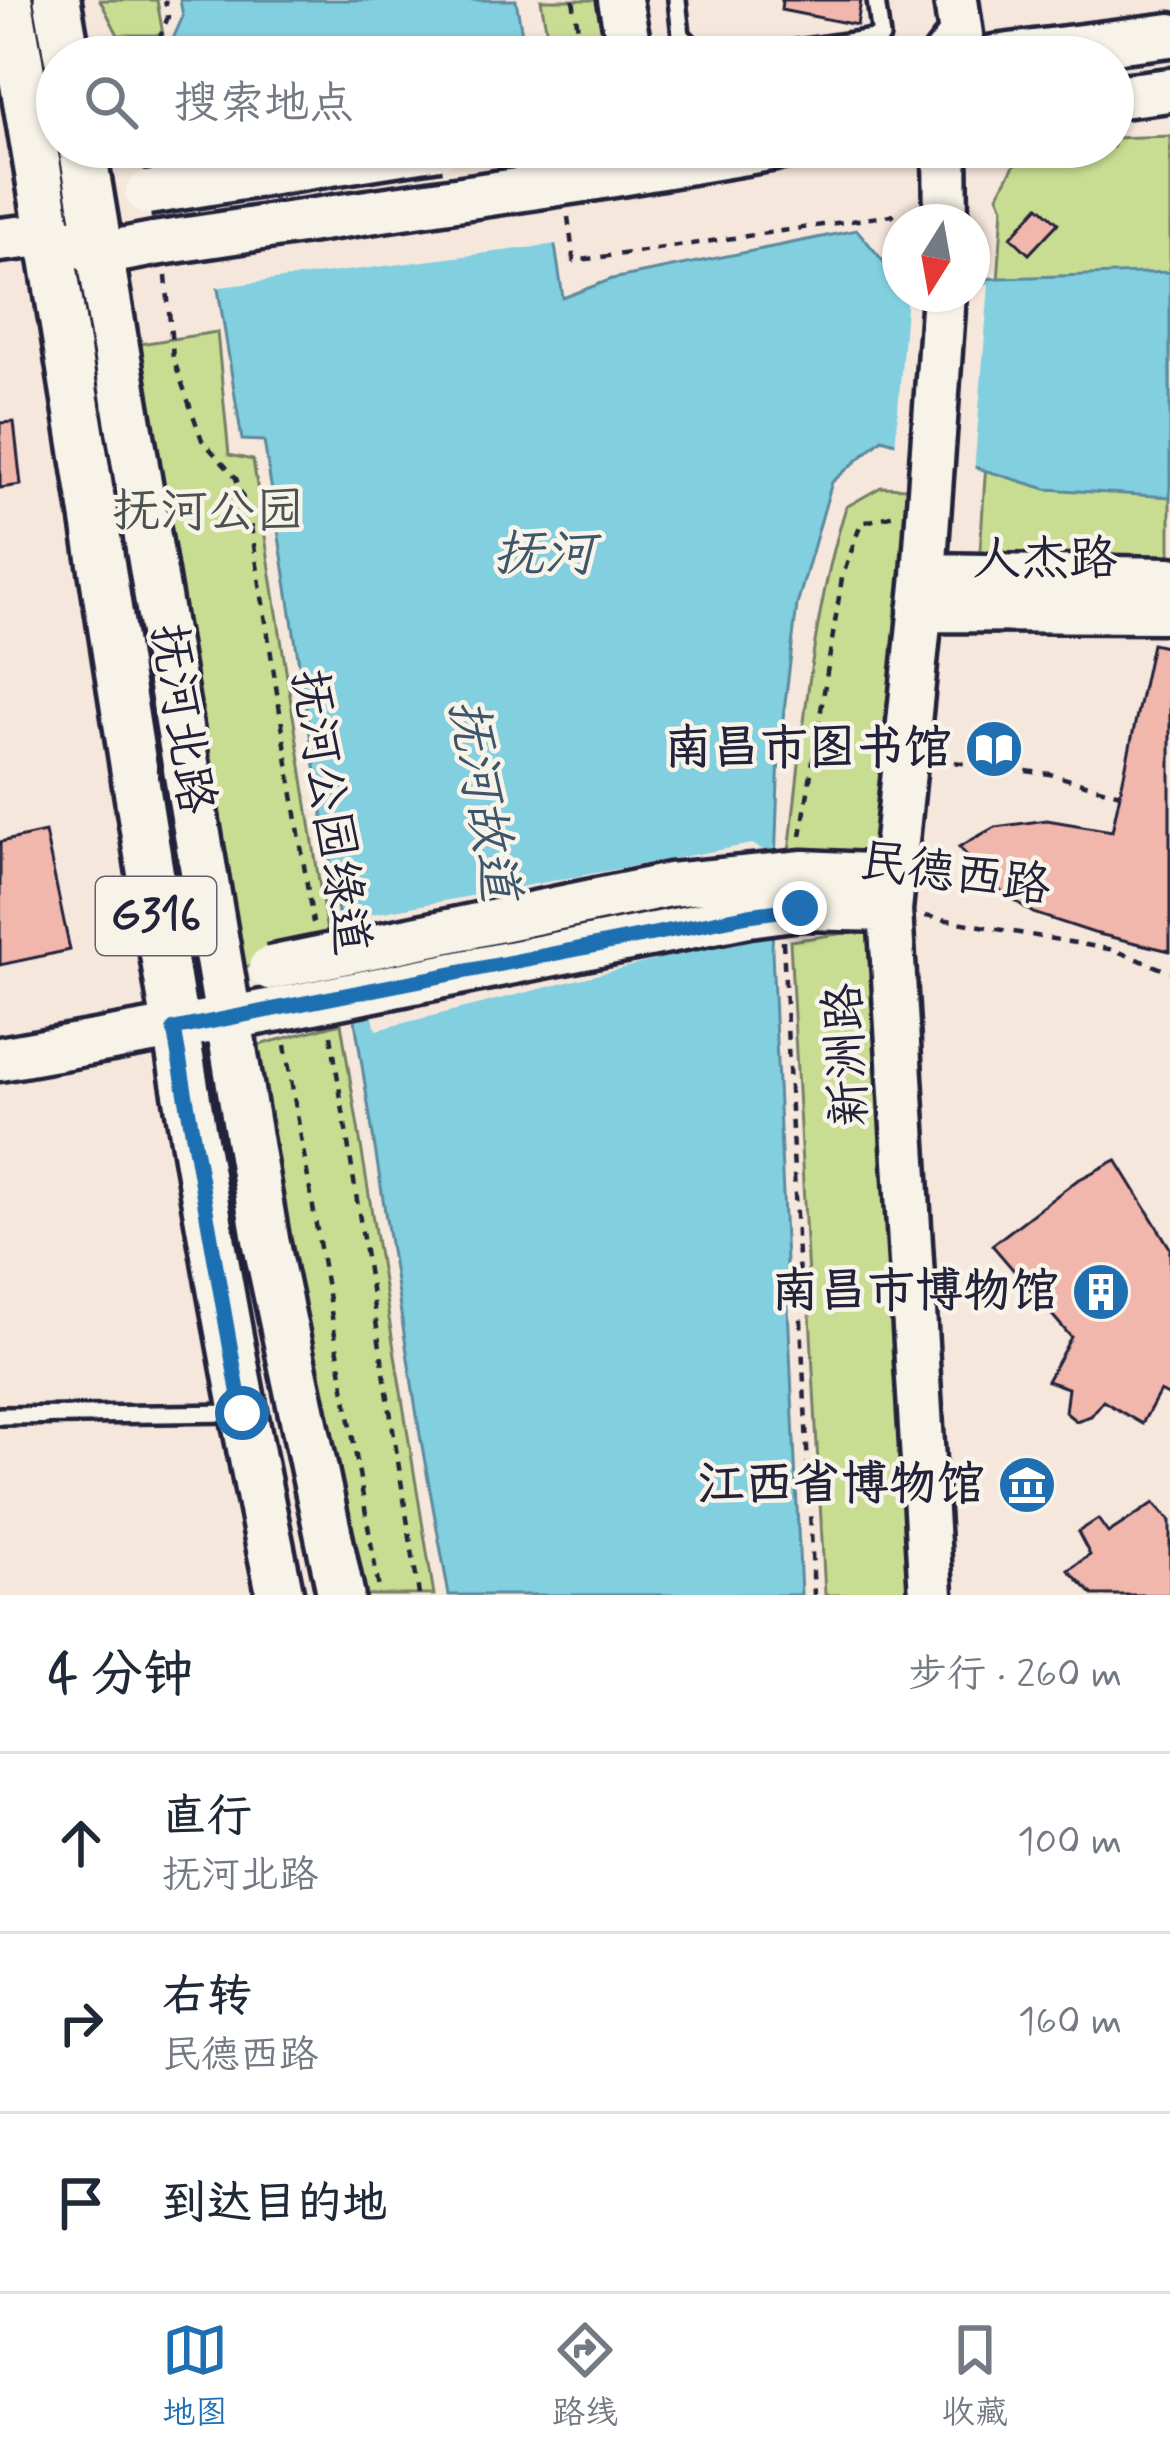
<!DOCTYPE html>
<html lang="zh">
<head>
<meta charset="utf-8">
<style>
	:root { --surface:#fff; --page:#f6f6f7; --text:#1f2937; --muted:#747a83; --line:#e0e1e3; --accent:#1f6fb2 }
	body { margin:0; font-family:Mynerve,"LXGW WenKai TC",sans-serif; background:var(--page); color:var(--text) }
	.compass { position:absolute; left:882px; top:204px; width:108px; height:108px; border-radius:50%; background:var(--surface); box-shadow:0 3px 9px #0004; rotate:191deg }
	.stop { position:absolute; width:36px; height:36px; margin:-27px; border:9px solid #1f6fb2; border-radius:50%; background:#fff }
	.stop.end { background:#1f6fb2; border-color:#fff; box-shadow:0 3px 12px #0008 }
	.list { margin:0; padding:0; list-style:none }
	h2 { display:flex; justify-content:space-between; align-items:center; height:156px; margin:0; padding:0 48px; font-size:51px }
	h2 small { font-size:39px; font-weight:400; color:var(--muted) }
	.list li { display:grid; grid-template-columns:78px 1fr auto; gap:36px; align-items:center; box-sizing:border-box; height:180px; padding:0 48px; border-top:3px solid var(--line) }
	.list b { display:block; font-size:45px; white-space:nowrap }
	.list p { margin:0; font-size:39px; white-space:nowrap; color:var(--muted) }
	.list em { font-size:39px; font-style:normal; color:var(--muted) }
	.icon { flex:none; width:66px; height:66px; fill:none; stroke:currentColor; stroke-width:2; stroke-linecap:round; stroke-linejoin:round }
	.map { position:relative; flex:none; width:1170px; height:1595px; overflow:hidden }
	.search { position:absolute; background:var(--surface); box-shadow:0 3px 9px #0004; left:36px; right:36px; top:36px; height:132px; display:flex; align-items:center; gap:30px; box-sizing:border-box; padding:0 42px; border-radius:66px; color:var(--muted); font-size:45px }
	.sheet { height:696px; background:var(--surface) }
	nav { display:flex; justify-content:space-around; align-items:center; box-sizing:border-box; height:168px; border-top:3px solid var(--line); background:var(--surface); font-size:33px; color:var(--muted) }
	nav a { display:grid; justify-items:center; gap:6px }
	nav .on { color:var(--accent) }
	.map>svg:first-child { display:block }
</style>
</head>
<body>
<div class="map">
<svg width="1170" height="1595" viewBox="0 0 1170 1595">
	<rect width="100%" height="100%" fill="#f6e7dc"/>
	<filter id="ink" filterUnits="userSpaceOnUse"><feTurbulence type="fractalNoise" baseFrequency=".00833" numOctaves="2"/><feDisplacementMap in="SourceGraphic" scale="24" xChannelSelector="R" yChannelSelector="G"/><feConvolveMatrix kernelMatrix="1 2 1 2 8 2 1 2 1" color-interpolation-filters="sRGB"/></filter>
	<g filter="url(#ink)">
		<path fill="#c9dd92" stroke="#768066" stroke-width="3" d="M100,0h57l6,35h-45z
			M541,0h61l8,57h-59z
			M1170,136v491h-195l28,-420 -5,-12 26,-48h89v-9z
			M217,332l12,123 24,5 76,485 -95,25 -107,-624z
			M881,487l27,1 -29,366 -90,-2c14,-116 22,-233 57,-345z
			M873,929l43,666h-91l-35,-654z
			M341,1023l93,572h-95l-84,-549z"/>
		<path fill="#81cfdf" stroke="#5b8a9d" stroke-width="3" d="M180,0h336l10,57h-361l18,-41z
			M149,147h391l23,151 49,-19 245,-49 43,51v13h72v-15l198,-7v225l-124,-8 -164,-50 -50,43 -35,123 -18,147 -7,199 29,644h-352l-29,-160 -156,-994 -22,-1 -43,-271 -53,-3z"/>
		<path fill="#f6e7dc" d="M167,147h378l13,97 -346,44 -18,-114 -24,-1z
			M972,283l17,1 -15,189 -79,-24 12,-155h65z
			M752,844l29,16 -2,69 -403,101 -25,-112z"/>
		<path fill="#f1b7ad" stroke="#22223b" stroke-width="3" d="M782,0h79l-4,25 -76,-15z
			M1039,206l19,17 -29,31 -18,-17z
			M14,422l7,63 -21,3v-65z
			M1152,644l18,4v303l-76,-18 -61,-20 -35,-24 -39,-42 36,-20 52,-7 65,11z
			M45,832l25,118 -70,15v-123z
			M1116,1160l54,88v148l-10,-5 -18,33 -39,-23 -12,15 -15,5 -11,-9 3,-24 -21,-7 24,-44 -79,-92 84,-64z
			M1154,1503l16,18v74h-77l-25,-25 22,-15 -12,-23 20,-13 10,14z"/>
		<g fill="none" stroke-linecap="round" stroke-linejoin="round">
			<g stroke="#22223b" stroke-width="24">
				<path id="lane" d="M677,0l4,35 22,22
					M741,57l140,-20 -5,-37
					M0,1416l239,-3"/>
			</g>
			<g stroke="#22223b" stroke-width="51">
				<path id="secondary" d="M620,0l11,57
					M944,57l17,-22 -5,-35
					M994,57l176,-22
					M1113,97l57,-7
					M945,147l1,75
					M584,180l197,-33
					M0,240l51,-6 50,20 53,-10
					M924,575l246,4
					M920,610l250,1
					M803,872l88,4
					M800,908l90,2
					M0,1059l279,-50
					M931,1595l-41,-685 34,-335 20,-281"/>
			</g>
			<g stroke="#22223b" stroke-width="54">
				<path id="primary" d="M9,0c94,531 161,1067 271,1595
					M57,0l10,57
					M82,147l184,1095 75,353"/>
			</g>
			<path stroke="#22223b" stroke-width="4.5" stroke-dasharray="9 9" stroke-linecap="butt" d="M573,0l10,57
				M152,57l16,-40 -3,-17
				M568,217l6,44 318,-46 8,9
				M166,276l7,82 29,82 34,38 14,42 63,403
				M937,760l113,14 70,20
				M801,836l41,-258 19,-55 34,-8
				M925,916l189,34 56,22
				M783,941l31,654
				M331,1035l88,560
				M285,1045l95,550"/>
			<use href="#lane" stroke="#f7f3e8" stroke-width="15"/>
			<use href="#secondary" stroke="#f7f3e8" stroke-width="42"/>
			<use href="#primary" stroke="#f7f3e8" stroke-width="45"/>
			<g stroke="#22223b" stroke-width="51" stroke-linecap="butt">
				<path id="secondary-bridge" d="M147,193l292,-46
					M154,244l430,-64
					M270,968l400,-83 133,-13
					M279,1009l470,-94 51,-7"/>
			</g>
			<use href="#secondary-bridge" stroke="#f7f3e8" stroke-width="42"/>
		</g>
	</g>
	<g fill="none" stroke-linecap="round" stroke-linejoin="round" filter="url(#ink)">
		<path stroke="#1f6fb2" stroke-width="15" d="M242,1413l-68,-384 575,-114 51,-7"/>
	</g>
	<defs>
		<g id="library-disc" transform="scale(3)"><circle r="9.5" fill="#1f6fb2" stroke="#f7f3e8"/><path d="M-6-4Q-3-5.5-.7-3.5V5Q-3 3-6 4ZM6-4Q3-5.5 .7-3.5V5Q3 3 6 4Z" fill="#fff"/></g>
		<g id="building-disc" transform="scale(3)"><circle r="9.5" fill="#1f6fb2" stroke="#f7f3e8"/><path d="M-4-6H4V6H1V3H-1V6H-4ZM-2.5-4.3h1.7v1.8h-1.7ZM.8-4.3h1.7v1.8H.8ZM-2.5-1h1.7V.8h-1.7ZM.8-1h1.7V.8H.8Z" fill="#fff"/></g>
		<g id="museum-disc" transform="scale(3)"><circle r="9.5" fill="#1f6fb2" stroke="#f7f3e8"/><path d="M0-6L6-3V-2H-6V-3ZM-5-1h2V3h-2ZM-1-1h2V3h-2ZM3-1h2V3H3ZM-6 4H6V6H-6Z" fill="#fff"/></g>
	</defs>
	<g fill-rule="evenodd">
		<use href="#library-disc" x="994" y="749"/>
		<use href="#building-disc" x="1101" y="1292"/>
		<use href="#museum-disc" x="1027" y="1485"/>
	</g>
	<g text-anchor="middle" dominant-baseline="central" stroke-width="9" stroke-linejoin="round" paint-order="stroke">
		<rect fill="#f7f3e8" stroke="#62616f" stroke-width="3" x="96" y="877" width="120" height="78" rx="9"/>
		<g font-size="45" font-weight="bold" fill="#22223b">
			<text x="156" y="916">G316</text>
		</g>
		<g font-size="48" fill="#4c5151" stroke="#f7f3e8">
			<text x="208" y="512">抚河公园</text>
		</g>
		<g font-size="48" fill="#22223b" stroke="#f7f3e8">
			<text x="1045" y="560">人杰路</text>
			<text transform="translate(181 719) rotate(81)">抚河北路</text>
			<text transform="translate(329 812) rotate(81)">抚河公园绿道</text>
			<text transform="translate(955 875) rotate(8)">民德西路</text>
			<text transform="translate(848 1055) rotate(-93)">新洲路</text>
		</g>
		<g font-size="48" font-weight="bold" fill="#22223b" stroke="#f7f3e8" text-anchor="end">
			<text x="952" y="749">南昌市图书馆</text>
			<text x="1059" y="1292">南昌市博物馆</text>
			<text x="985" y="1485">江西省博物馆</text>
		</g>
		<g font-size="51" font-style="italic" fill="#3e566c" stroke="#f7f3e8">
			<text x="544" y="556">抚河</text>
			<text transform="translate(482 800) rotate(80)">抚河故道</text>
		</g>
	</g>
</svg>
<svg class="compass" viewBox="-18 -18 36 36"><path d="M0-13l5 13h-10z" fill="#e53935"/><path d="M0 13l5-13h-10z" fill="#747a83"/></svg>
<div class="stop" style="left:242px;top:1413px"></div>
<div class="stop end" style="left:800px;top:908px"></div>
<div class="search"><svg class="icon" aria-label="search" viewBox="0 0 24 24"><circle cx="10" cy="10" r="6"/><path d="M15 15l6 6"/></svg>搜索地点</div>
</div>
<section class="sheet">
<h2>4 分钟<small>步行 · 260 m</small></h2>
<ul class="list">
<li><svg class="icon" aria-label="ahead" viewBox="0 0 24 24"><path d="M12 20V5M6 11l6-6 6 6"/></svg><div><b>直行</b><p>抚河北路</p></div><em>100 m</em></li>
<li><svg class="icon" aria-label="right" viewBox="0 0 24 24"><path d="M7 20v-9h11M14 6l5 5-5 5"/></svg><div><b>右转</b><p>民德西路</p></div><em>160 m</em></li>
<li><svg class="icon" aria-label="arrive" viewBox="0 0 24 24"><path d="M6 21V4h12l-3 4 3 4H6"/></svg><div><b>到达目的地</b></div></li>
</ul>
</section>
<nav>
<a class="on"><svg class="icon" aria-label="map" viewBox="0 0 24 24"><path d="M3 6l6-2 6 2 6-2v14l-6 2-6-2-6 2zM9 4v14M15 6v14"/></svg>地图</a>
<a><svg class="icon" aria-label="directions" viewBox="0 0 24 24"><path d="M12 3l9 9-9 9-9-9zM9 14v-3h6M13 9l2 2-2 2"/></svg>路线</a>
<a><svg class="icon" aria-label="saved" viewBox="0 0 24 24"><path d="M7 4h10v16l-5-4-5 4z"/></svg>收藏</a>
</nav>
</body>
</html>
